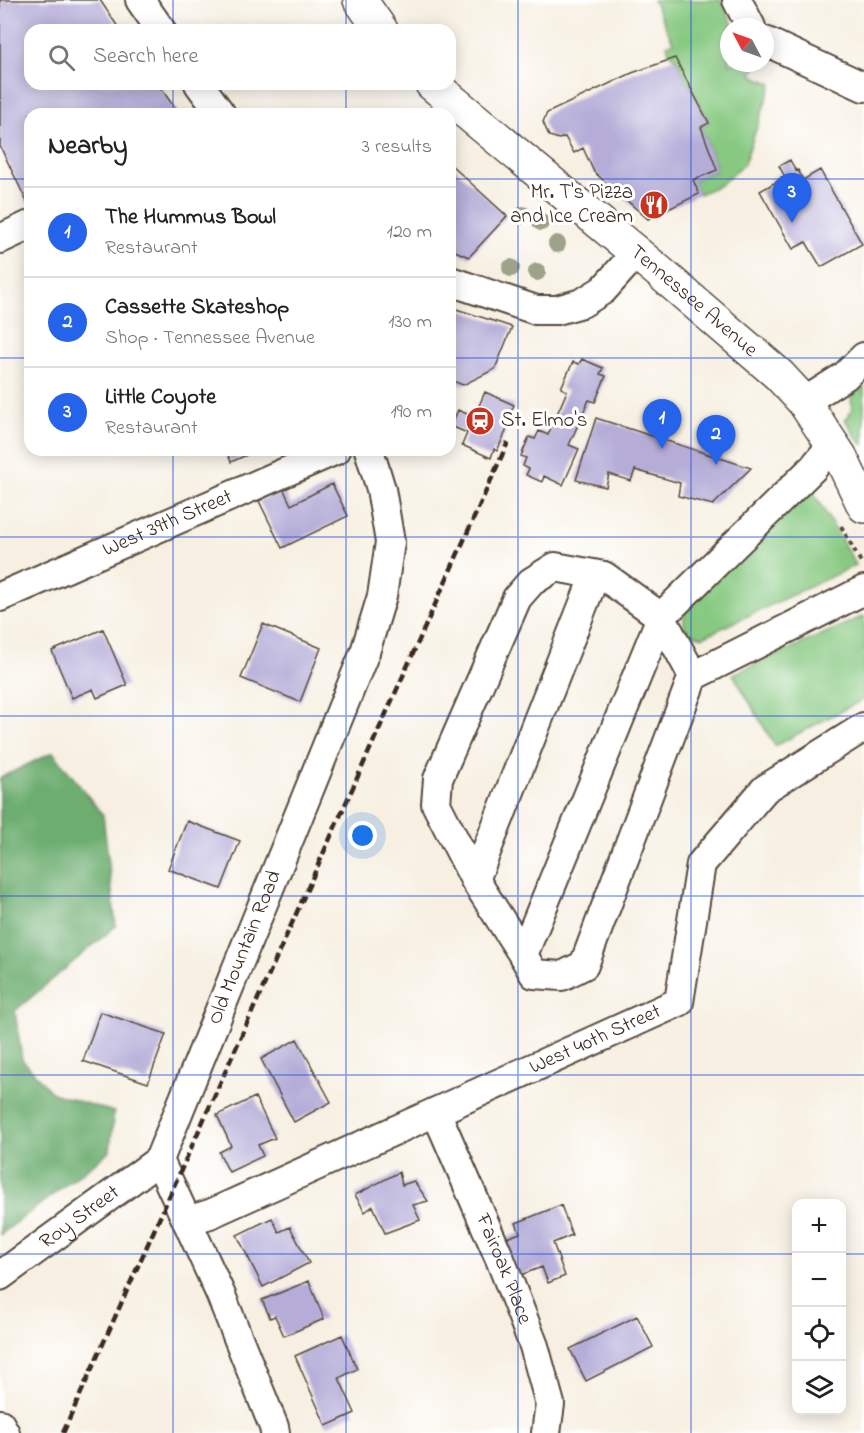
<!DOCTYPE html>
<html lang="en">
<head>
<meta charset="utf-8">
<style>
	:root { --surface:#fff; --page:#f6f6f6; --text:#222; --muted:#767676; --line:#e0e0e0; --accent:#2563eb }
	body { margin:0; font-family:"Indie Flower",sans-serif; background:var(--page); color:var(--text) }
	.controls { position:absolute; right:18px; bottom:18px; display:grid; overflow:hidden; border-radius:12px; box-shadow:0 3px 15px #0003 }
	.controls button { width:54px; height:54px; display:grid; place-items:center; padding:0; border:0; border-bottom:2px solid var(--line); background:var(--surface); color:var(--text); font:30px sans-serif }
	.compass { position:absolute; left:720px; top:18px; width:54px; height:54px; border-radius:50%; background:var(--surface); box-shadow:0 3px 15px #0003; rotate:311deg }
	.you { position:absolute; left:363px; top:836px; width:21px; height:21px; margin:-15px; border:4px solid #fff; border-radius:50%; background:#1a73e8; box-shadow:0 0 0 9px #1a73e833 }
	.badge { display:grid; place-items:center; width:39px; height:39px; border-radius:50%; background:var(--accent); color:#fff; font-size:20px; font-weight:700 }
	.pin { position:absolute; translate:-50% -50px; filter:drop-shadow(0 2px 3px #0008) }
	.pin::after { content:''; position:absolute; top:32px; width:21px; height:18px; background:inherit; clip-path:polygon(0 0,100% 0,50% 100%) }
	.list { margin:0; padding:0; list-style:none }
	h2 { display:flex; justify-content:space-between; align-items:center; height:78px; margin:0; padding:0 24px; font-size:26px }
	h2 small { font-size:20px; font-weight:400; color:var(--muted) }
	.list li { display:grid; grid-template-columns:39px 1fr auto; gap:18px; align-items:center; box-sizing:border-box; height:90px; padding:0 24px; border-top:2px solid var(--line) }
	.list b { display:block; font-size:22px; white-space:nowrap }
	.list p { margin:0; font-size:20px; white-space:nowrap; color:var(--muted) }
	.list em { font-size:20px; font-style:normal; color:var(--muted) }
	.icon { flex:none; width:33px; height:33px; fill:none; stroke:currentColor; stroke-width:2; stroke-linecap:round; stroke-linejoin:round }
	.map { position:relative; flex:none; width:864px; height:1433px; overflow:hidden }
	.search { position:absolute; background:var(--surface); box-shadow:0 3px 15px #0003; left:24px; top:24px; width:432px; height:66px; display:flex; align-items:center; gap:15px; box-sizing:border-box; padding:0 21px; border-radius:18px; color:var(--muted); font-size:22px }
	.panel { position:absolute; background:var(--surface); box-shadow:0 3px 15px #0003; left:24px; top:108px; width:432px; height:348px; border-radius:18px }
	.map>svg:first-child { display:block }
</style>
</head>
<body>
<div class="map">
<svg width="864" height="1433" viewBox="0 0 864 1433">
	<rect width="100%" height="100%" fill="#fff"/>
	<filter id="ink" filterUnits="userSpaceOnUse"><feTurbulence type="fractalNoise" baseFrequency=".0167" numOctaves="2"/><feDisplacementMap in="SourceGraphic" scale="12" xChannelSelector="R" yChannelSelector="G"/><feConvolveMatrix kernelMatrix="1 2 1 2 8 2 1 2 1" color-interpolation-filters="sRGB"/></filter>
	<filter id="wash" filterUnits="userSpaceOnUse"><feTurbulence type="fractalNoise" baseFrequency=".008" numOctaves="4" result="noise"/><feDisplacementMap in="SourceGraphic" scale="24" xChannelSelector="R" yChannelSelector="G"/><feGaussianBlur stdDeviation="1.35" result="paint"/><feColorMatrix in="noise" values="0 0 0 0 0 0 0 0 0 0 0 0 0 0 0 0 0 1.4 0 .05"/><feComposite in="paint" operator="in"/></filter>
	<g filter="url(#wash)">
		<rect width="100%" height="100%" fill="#f7f0e2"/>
		<path fill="#87c981" stroke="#617a50" stroke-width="1.5" d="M653,0h68l13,27h-5v36h28l-5,12 20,9 -28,80 -24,21 -21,9 -6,-14 24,-10 -16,-43 8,-4 -34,-65 -6,-5 -2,-8 6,-3z
			M864,387v58l-6,-5 -13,-20c8,-7 7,-14 6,-24z
			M808,483l48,82 -153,72 -14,-4 -5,-7v-13z
			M864,616v83l-89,47 -42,-72z"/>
		<path fill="#6dad6f" stroke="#546c46" stroke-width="1.5" d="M53,752l50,63 13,111 -101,85 7,48 30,34 62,19 -4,39 -110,84v-457z"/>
		<g id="blocks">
			<path fill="#b5add8" d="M0,0h100l20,30h-90v54h128l21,30h-149v89l-3,-1 -27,-56z
				M675,58l34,65 -8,4 16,43 -24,10 6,14 -51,25 -54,-47 -11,-24 -9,5 -9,-16 -6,2 -10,-3 -6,-14 4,-9 85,-40z
				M790,160l6,11 2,-1 5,10 17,-10 42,74 -41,23 -15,-25 -13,7 -33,-58 25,-14 -6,-11z
				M450,164l57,52 -38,41 -19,-8z
				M450,307l62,20 -17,42 -32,16 -13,-5z
				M582,359l21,9 -3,6 6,2 -11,26 -6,-2 -20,45 10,4 -16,36 -19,-9 -2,6 -16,-7 3,-6 -6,-3 3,-8 -5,-2 8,-19 6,2 4,-8 9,4 19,-44 -6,-3 12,-26 6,2z
				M485,392l29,13 -9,21 3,1 -11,24 -3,-2 -3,9 -29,-13 5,-12 -16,-7 7,-16 16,7z
				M596,418l155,50 -38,37 -35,-9 2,-13 -45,-13 -4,11 -22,-7 -3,13 -30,-7z
				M226,450h32l-27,12z
				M332,484l16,32 -66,32 -23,-47 24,-13 8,17z
				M263,624l58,24 -21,54 -59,-24z
				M103,629l24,56 -30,13 -4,-9 -21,9 -20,-47z
				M187,821l53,20 -19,48 -53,-20z
				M100,1012l66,22 -18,49 -65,-22z
				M297,1039l34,63 -37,20 -33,-63z
				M255,1097l20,41 -17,7 5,11 -34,16 -10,-20 12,-6 -14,-31z
				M399,1172l3,13 12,-4 14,20 -15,4 7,15 -35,13 -12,-27 -8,6 -10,-17z
				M561,1205l11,30 -19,8 12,33 -17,7 -6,-16 -24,9 -14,-37 16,-6 -4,-10z
				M272,1218l7,14 11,-5 19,36 -46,24 -26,-52z
				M309,1281l15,38 -40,17 -9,-20 -5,2 -8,-18z
				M637,1316l16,31 -67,34 -16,-32z
				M342,1335l15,34 -18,9 16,35 -29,13 -31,-70z"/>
		</g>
	</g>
	<g filter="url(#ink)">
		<use href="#blocks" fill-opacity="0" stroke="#57483b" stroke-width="1.5"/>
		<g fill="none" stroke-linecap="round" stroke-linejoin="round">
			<g stroke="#57483b" stroke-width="32">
				<g id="minor">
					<path d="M140,0l21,30"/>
					<path d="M737,0l14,27"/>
					<path d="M765,41l99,46"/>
					<path d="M199,84l22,30"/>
					<path d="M0,239l30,-14"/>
					<path d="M450,281l86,29h21l25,-7 21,-13 33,-37"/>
					<path d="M804,402l41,-26 19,-19"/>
					<path d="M832,445l-19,23 -152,149 -138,338 11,19 28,2 22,-11 109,-289 171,-86"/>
					<path id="s1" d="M0,597l336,-147"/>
					<path d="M475,880l120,-305"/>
					<path d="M523,955l-48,-75 -39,-76 2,-25 79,-181 14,-16 24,-15 49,9 57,41 32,59"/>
					<path id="s2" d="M436,1112l64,147 34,87 16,58 -4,29"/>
					<path id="s3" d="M187,1221l23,-7 469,-212 22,-138 64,-75 99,-62"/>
					<path id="s4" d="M0,1276l159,-116"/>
					<path d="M0,1424l5,9"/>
					<path id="s5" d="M275,1433l-1,-6 -54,-134 -61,-133 206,-508 17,-56 8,-54 -9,-53 -12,-39"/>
				</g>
			</g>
			<g stroke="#57483b" stroke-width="36">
				<g id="major">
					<path d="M360,0l21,30"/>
					<path id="s6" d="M432,84l225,186 122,105 25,27 36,54 24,50"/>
				</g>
			</g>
			<path stroke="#57483b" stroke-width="4" stroke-dasharray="4.5 4.5" stroke-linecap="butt" d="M841,526l21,38"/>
			<use href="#minor" stroke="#fff" stroke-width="28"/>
			<use href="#major" stroke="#fff" stroke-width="33"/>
			<path stroke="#3b2a1e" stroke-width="4.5" stroke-dasharray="9 4.5" stroke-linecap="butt" d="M63,1433l445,-991"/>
		</g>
		<g fill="#9ea289">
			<circle cx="523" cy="215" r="9"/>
			<circle cx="541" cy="222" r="9"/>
			<circle cx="557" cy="244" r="9"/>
			<circle cx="511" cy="268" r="9"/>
			<circle cx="537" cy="272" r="9"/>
		</g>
	</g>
	<path fill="none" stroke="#1d4ed8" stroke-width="1.5" stroke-opacity="0.55" d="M173,0v30M346,0v30M518,0v1433M691,0v1433M173,84v30M346,84v30M0,179h30M450,179h414M0,358h30M450,358h414M173,450v983M346,450v983M0,537h864M0,716h864M0,896h864M0,1075h864M0,1254h796M842,1254h22"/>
	<defs>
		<g id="restaurant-disc" transform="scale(1.5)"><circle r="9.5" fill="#c8321e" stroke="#fff"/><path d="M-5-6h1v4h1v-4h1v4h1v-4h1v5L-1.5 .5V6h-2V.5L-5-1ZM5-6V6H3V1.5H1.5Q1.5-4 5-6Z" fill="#fff"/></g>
		<g id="station-disc" transform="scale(1.5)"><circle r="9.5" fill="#c8321e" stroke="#fff"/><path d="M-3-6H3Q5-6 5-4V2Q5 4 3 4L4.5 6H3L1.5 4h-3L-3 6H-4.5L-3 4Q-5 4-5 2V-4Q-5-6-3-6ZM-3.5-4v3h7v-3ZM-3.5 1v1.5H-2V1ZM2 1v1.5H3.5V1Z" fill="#fff"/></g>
	</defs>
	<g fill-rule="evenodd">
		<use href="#restaurant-disc" x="654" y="205"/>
		<use href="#station-disc" x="480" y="421"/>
	</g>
	<g text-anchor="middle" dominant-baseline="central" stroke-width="6" stroke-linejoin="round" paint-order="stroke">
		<g font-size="21" fill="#3b2a1e" stroke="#fff" text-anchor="end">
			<text x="633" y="193">Mr. T's Pizza<tspan x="633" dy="24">and Ice Cream</tspan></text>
			<text x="501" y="421" text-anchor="start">St. Elmo's</text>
		</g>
		<g font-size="21" fill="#3b2a1e" stroke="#fff">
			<text stroke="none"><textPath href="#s6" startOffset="340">Tennessee Avenue</textPath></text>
			<text stroke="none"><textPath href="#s1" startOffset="183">West 39th Street</textPath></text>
			<text stroke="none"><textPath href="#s5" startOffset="526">Old Mountain Road</textPath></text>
			<text stroke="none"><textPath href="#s3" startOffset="447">West 40th Street</textPath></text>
			<text stroke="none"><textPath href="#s4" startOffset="99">Roy Street</textPath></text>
			<text stroke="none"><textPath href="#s2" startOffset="171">Fairoak Place</textPath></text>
		</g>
	</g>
</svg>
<div class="controls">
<button>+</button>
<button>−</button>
<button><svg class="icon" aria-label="locate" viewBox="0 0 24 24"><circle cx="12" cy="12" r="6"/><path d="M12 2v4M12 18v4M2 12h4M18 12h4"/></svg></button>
<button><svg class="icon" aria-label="layers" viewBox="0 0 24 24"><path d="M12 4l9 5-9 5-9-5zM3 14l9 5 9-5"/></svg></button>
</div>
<svg class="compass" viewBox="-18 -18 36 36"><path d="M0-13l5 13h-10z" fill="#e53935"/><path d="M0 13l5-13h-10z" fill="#767676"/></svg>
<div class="you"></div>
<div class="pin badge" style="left:662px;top:449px">1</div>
<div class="pin badge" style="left:716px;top:465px">2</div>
<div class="pin badge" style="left:792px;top:223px">3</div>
<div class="search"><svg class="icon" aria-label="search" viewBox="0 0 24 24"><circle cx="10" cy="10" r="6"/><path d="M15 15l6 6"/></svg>Search here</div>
<section class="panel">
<h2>Nearby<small>3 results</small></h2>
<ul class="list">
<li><span class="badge">1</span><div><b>The Hummus Bowl</b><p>Restaurant</p></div><em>120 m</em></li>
<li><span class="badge">2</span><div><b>Cassette Skateshop</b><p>Shop · Tennessee Avenue</p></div><em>130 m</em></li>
<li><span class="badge">3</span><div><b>Little Coyote</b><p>Restaurant</p></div><em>190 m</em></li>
</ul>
</section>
</div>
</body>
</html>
